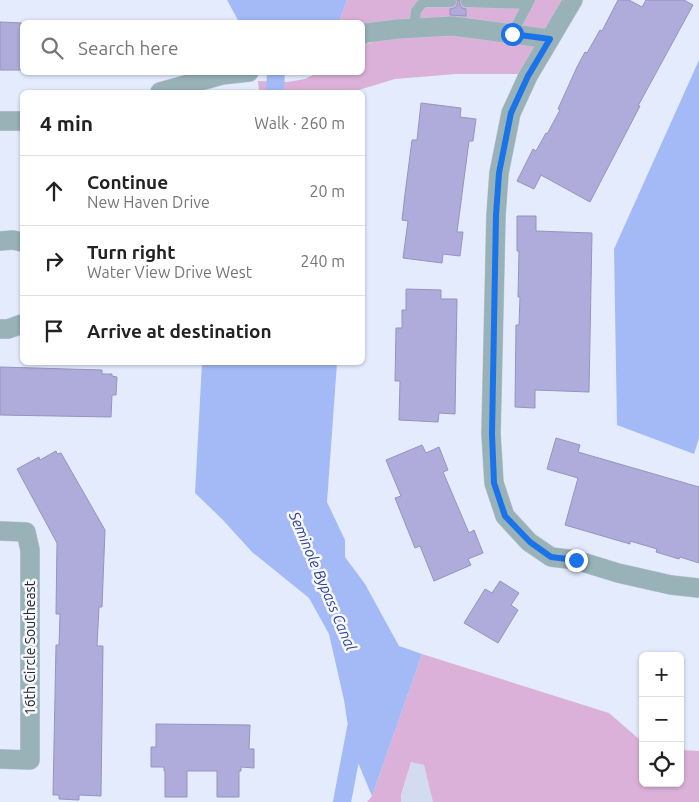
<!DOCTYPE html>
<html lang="en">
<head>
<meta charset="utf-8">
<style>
	:root { --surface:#fff; --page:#f6f6f6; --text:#222; --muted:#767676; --line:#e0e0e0 }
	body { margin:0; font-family:Ubuntu,sans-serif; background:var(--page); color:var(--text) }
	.controls { position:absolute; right:15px; bottom:15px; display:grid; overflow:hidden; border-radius:8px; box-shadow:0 1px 4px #0004 }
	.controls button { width:45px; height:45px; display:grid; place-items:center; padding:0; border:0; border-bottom:1px solid var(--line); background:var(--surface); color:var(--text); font:25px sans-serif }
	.stop { position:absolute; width:15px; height:15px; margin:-11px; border:4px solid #1a73e8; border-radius:50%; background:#fff }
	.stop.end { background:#1a73e8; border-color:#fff; box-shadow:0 1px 5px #0008 }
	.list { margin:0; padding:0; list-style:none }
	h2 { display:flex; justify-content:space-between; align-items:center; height:65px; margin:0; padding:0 20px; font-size:21px }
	h2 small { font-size:16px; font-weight:400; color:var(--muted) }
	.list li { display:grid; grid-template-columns:32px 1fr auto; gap:15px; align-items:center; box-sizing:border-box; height:70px; padding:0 20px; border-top:1px solid var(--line) }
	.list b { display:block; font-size:19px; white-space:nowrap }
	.list p { margin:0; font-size:16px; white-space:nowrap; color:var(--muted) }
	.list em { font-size:16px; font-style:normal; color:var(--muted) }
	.icon { flex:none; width:28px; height:28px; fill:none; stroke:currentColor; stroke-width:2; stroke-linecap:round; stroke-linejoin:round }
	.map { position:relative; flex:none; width:699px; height:802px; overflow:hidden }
	.search { position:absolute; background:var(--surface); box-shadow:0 1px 4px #0004; left:20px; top:20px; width:345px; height:55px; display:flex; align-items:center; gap:12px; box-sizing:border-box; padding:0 18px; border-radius:8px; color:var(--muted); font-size:19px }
	.panel { position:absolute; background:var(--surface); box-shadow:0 1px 4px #0004; left:20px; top:90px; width:345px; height:275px; border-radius:8px }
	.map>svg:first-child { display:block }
</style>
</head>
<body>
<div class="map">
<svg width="699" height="802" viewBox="0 0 699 802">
	<rect width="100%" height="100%" fill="#e3ebfd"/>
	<path fill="#d2dbef" d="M411,762l13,3 9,37h-32v-6z"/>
	<path fill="#dcb1d9" d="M347,0h216l-17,29 -92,-12 -91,8 -1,-3h-23z
		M453,35l83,11 -16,28h-64l-61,5 -43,13h-54l-10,-1 -29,1 -1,-11 29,1 18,-3 12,-6 45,-1 1,-26c16,-10 69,-9 90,-11z
		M422,654l187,59 30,26 4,5v39h37v-33l19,1v51h-266l-9,-37 -13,-3 -10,33v7h-34l5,-6z"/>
	<path fill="#a3baf6" d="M227,0h120l-8,22h-100z
		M699,60v378l-5,16 -77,-29 -3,-176z
		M202,363h135l-10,139 18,38v17l20,27 34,62 23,8 -50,142 -21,-50 -7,-46 -15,-66 -20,-36 -57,-46 -30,-33 -27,-26z"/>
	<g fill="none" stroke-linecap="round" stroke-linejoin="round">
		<path stroke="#a3baf6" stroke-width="18" d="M275,92l1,-20
			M342,802l14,-74"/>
	</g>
	<path fill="#afabda" stroke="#9793c0" d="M457,0h3v5l2,3 4,1v7l-16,-1v-6l4,-1 3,-2z
		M618,0h11l13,7 4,-7h38l9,5 -55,101h2l-50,96 -49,-27 -7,14 -17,-8 16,-32 3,2 10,-18 1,1 13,-24 -2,-1 19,-42 8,-15 2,1 13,-23 2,1z
		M0,22l22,1v47h-22z
		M421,103l40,5 -1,9 16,2 -3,22h-4l-12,91h6l-3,24 -17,-2 -1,9 -39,-5 5,-37 -6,-1 3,-26 7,-54h5z
		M517,216h19v15l56,2 -3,159 -54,-2v18l-20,-1 1,-82h3l1,-28h-2l1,-46h-2z
		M406,289l35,1v9h16l-2,115 -16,-1 -1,9 -39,-2 1,-39h-5l1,-53h6v-18h4z
		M0,367l102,3v4h10v2l5,1 -1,18h-4l-1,22 -111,-2z
		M556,438l24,7 -2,7 121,35v76l-19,-6 -1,2 -23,-7 1,-3 -27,-8v3l-65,-19 13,-47 -31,-9z
		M422,445l4,8 13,-6 9,23 -5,2 26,61 5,-3 9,23 -15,6 3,6 -37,16 -14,-35 -5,2 -20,-50 6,-2 -15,-36z
		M56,451l1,3 4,-1 44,77 -3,77h-3l-2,39h6l-2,150 -22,-1v5l-20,-1v-4h-6l3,-150h3l1,-31h-4l1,-71 -40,-74 22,-12 1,3z
		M500,581l19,12 -8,12 7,5 -20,33 -34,-20 21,-34 7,4z
		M156,724l94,1 -1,24h5v19l-13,-1v4h-2v26h-22v-26h-30v26h-22v-26h-1v-4h-13v-20h5z"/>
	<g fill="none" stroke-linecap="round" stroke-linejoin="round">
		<g stroke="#c0c8da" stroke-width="11">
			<path id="service" d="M466,2l62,2
				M414,28l2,-17 7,-9h28
				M512,34l18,-34"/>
		</g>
		<g stroke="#c0c8da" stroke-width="20">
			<path id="minor" d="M573,0l-45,76 -17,37 -12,60 -3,42 -5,219 3,49 11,33 24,26 22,15 25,3 42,13 53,12 28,3
				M362,35l4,-2 32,-4 55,-3 97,13
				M160,92l62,-17 27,-3
				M0,121h22
				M0,241l13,-1 9,2
				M0,329h8l14,-5
				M0,531l26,1 4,18v210l-30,-1"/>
		</g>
		<use href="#service" stroke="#98b2b7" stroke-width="10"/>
		<use href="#minor" stroke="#98b2b7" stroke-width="19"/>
	</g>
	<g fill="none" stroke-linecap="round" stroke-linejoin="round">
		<path stroke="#1a73e8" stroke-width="6" d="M512,34l38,5 -22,37 -17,37 -12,60 -3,42 -4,219 2,49 11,33 25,26 21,15 25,3"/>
	</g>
	<g text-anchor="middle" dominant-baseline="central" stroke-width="5" stroke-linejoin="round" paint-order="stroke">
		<g font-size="14" fill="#212739" stroke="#f8f8f8">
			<text transform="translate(30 648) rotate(-90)">16th Circle Southeast</text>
		</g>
		<g font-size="15" font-style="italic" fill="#2c4398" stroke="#f8f8f8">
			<text transform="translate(323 581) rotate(67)">Seminole Bypass Canal</text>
		</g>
	</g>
</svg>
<div class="controls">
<button>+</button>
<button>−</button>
<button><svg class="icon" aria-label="locate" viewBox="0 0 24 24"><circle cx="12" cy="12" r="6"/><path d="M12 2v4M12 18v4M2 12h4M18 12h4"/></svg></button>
</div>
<div class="stop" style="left:512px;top:34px"></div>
<div class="stop end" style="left:576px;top:560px"></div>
<div class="search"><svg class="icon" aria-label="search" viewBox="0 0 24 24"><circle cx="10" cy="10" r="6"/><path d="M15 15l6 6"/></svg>Search here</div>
<section class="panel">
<h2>4 min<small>Walk · 260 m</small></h2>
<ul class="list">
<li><svg class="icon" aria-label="ahead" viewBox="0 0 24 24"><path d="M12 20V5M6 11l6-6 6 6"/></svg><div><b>Continue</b><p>New Haven Drive</p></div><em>20 m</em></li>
<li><svg class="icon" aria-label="right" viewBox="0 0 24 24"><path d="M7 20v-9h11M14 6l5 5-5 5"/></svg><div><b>Turn right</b><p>Water View Drive West</p></div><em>240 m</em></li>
<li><svg class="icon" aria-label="arrive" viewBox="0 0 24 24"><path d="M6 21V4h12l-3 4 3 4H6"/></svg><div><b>Arrive at destination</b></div></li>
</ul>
</section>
</div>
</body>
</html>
